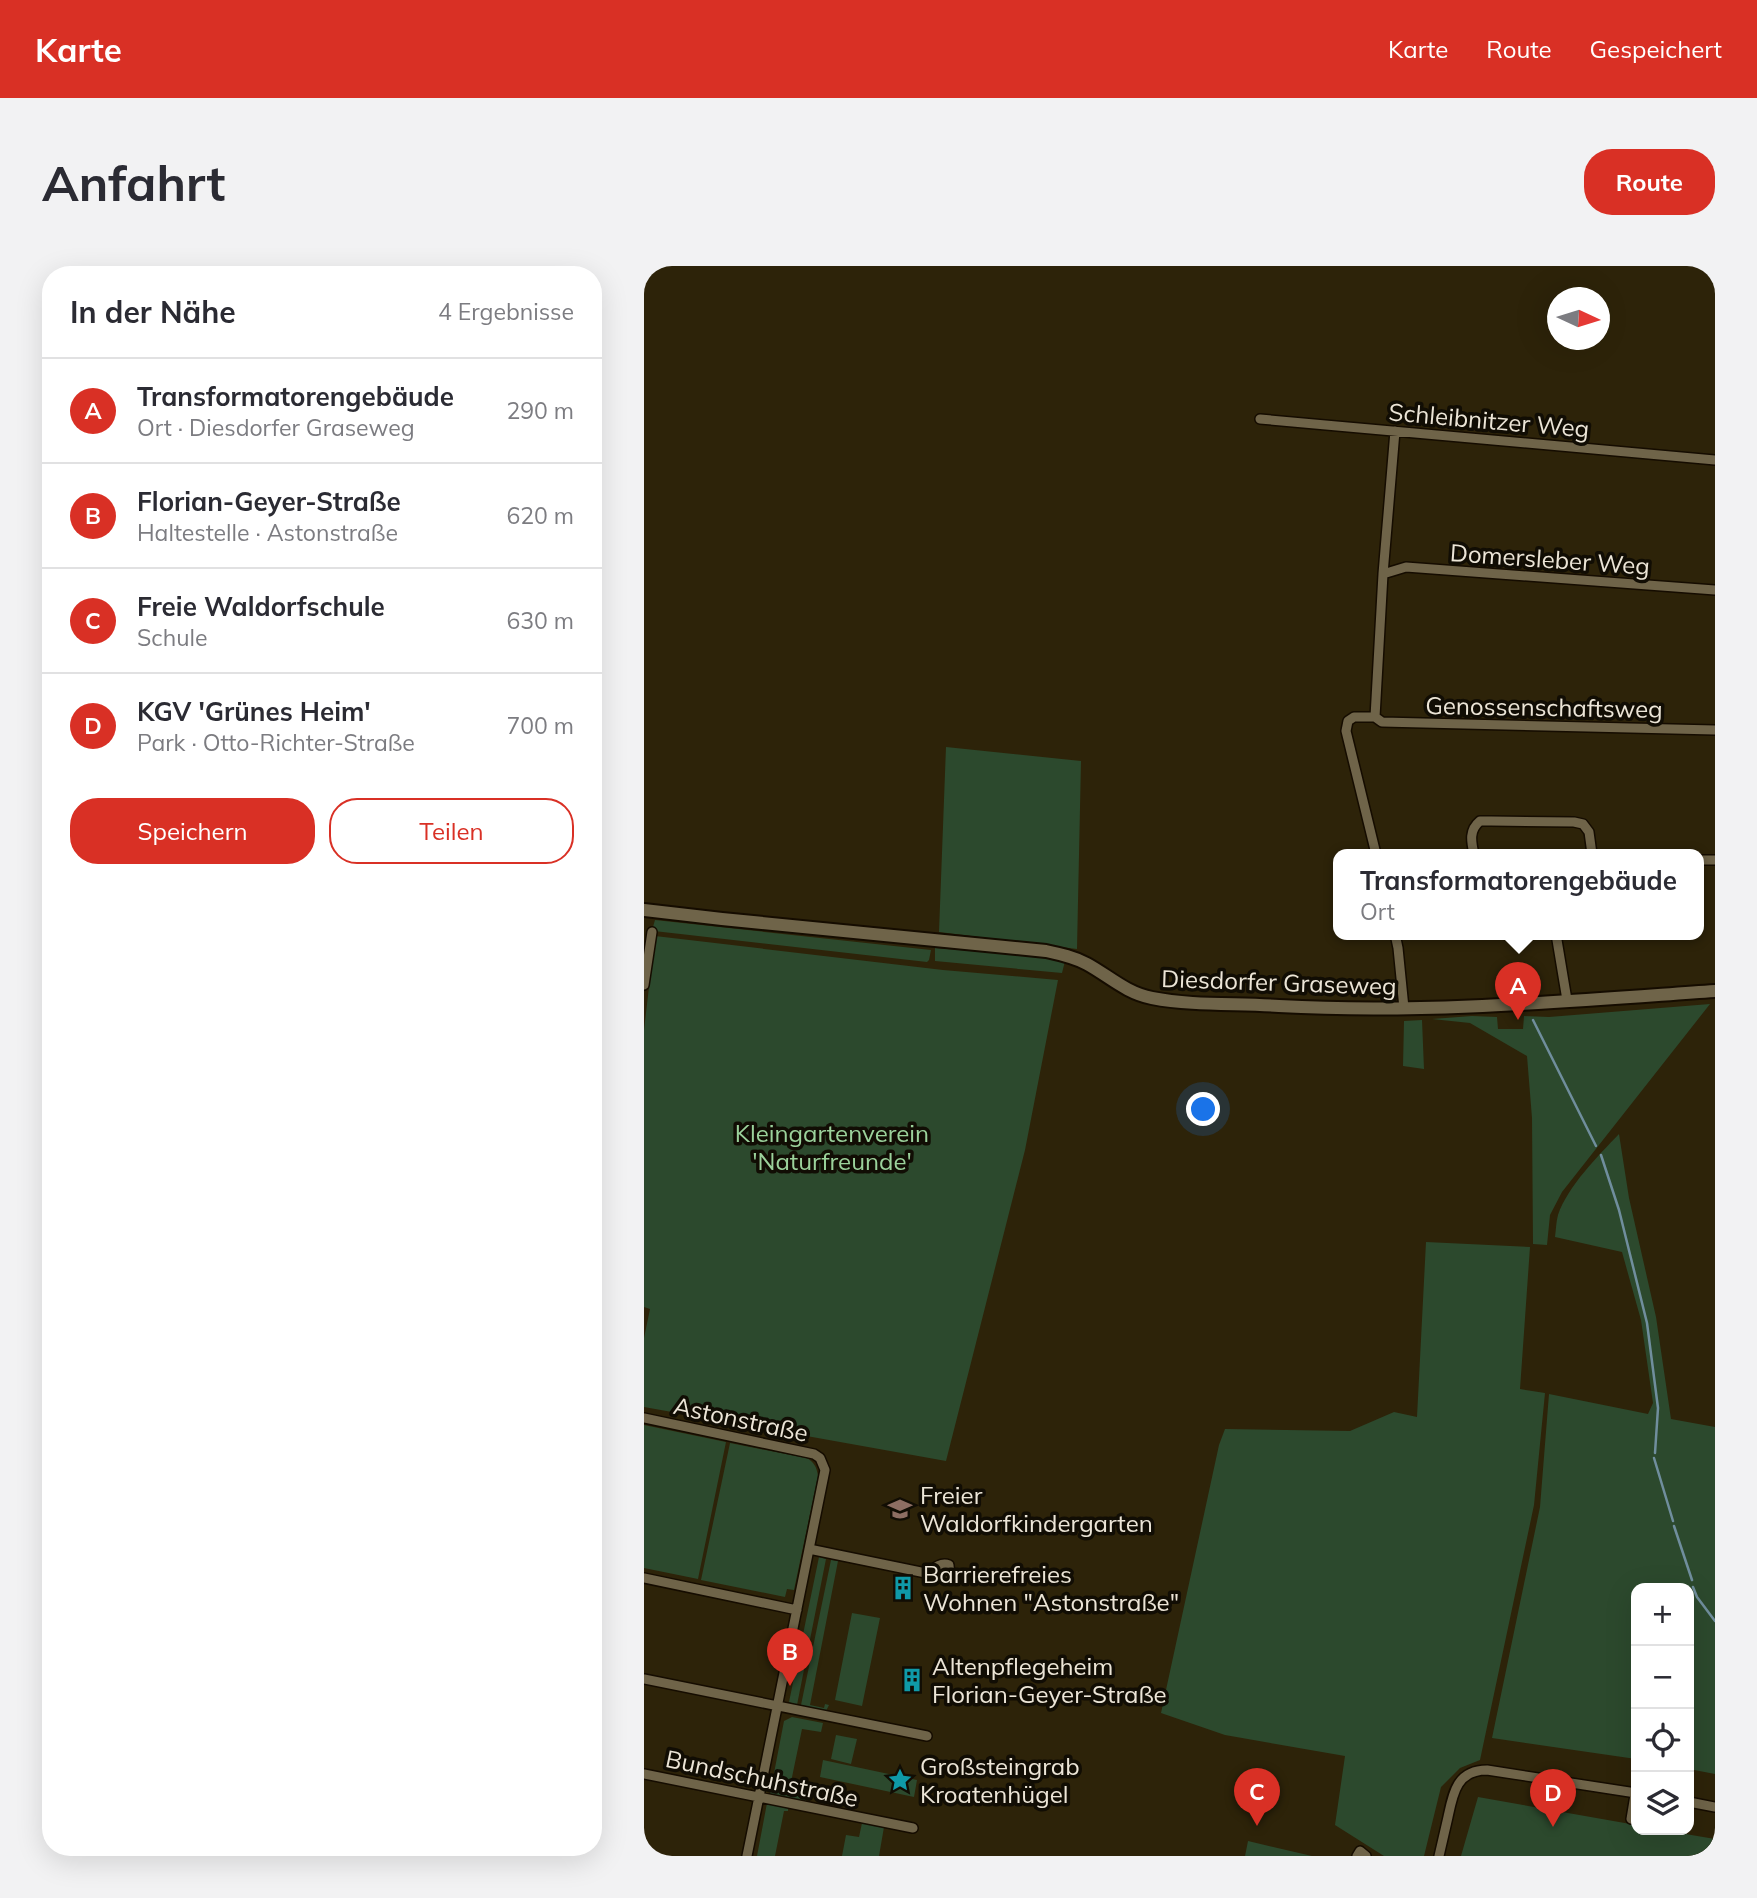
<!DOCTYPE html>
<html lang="de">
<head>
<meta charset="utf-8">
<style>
	:root { --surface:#fff; --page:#f2f2f3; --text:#2b2b33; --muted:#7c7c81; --line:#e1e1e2; --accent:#d93025 }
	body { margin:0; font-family:Mulish,sans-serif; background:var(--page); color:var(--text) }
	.controls { position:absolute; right:21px; bottom:21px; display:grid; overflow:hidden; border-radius:14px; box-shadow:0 7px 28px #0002 }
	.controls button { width:63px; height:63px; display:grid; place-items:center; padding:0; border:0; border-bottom:2px solid var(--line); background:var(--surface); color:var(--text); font:35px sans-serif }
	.compass { position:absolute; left:903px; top:21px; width:63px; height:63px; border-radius:50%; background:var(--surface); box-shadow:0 7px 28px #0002; rotate:94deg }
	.you { position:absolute; left:560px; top:844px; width:24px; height:24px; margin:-18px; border:5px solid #fff; border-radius:50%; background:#1a73e8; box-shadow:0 0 0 10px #1a73e833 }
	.badge { display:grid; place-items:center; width:46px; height:46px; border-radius:50%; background:var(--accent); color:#fff; font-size:23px; font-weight:700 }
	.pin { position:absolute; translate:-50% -58px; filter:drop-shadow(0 2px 4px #0008) }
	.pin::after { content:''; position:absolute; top:37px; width:24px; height:21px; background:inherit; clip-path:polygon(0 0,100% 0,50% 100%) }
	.popup { position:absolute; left:689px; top:583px; width:371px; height:91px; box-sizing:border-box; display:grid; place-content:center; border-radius:14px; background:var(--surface); filter:drop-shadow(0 2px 5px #0005); font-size:23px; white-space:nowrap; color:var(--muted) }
	.popup b { font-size:26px; color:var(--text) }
	.popup::after { content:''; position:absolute; left:50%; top:100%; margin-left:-14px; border:14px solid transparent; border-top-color:var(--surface) }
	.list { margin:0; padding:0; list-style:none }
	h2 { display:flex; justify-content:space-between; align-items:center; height:91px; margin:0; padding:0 28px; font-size:30px }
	h2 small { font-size:23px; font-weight:400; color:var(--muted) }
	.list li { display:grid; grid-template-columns:46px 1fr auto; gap:21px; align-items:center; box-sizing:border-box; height:105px; padding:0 28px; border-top:2px solid var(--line) }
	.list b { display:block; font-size:26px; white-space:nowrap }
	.list p { margin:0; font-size:23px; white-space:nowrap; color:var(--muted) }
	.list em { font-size:23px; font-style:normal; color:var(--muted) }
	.actions { display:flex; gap:14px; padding:21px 28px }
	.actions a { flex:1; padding:16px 0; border:2px solid var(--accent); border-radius:28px; text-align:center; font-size:24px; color:var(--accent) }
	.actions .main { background:var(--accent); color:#fff }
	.icon { flex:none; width:38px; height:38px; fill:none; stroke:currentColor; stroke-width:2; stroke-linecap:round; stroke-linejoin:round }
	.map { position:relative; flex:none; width:1071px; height:1590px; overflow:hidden; border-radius:28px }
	header { display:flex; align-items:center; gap:42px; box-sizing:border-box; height:98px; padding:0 35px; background:var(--accent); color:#fff }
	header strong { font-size:33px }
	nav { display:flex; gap:38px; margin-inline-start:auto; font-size:24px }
	.intro { display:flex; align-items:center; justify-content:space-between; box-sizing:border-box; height:168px; padding:0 42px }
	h1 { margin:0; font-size:49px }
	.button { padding:18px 32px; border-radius:28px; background:var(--accent); color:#fff; font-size:24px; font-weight:700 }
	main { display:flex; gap:42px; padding:0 42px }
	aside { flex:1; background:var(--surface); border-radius:28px; box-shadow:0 7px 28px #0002 }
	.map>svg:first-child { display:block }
</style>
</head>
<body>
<header>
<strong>Karte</strong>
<nav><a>Karte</a><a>Route</a><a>Gespeichert</a></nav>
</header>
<div class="intro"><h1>Anfahrt</h1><a class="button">Route</a></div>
<main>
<aside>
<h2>In der Nähe<small>4 Ergebnisse</small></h2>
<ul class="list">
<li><span class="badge">A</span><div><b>Transformatorengebäude</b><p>Ort · Diesdorfer Graseweg</p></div><em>290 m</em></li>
<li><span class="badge">B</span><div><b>Florian-Geyer-Straße</b><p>Haltestelle · Astonstraße</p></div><em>620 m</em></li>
<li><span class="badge">C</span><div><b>Freie Waldorfschule</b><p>Schule</p></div><em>630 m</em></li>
<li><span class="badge">D</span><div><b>KGV 'Grünes Heim'</b><p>Park · Otto-Richter-Straße</p></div><em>700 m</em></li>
</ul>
<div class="actions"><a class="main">Speichern</a><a>Teilen</a></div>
</aside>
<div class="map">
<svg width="1071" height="1590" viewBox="0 0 1071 1590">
	<rect width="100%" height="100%" fill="#2d2309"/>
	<path fill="#2c492d" d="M302,481l135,14 -4,188 -138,-17z
		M11,654l276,30 -2,10 -2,2 -273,-31 -1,-4z
		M11,670l288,34 115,10 -33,170 -79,311 -302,-54v-69l6,-29 -6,-2v-277z
		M291,682l125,10 5,3 -3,12 -127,-12z
		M1066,738l-148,188 -12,23 -3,30 -14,-1 -1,-126 -5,-62 -57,-33 -38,-4 40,-3 25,1 1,12h25l1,-13 25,1z
		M778,754l2,49 -21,-3 1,-45z
		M975,868l10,64 27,119 15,102 44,8v347l-26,-5v-181h-53v171l-144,-21 48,-231 9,-113 99,20 5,-11 -12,-83 -19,-68 -67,-15c1,-7 1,-15 3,-22 10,-29 40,-59 61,-81z
		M782,976l104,5 -10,142 25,4 -11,112 -54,255 -20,8 -19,19 -17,69h-40l-49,-31 10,-69 -120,-21 -64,-22 58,-268 6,-16 125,2 44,-19 23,5z
		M0,1159l82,17 -28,137 -54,-11z
		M86,1177l76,15c8,3 11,10 12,18l-24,114 -7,-1 -2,8 -84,-17z
		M175,1291l7,2 -29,146 -8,-3z
		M187,1294l7,1 -28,144 14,3 1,-4 4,1 -3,6 -25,-6z
		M208,1347l28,5 -18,88 -27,-6z
		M148,1451l31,6 -2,9 -19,-3 -11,53 13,3 -1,10 4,1 -1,5 -36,-7 14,-73z
		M192,1469l21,4 -6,25 -20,-5z
		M179,1494l94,20 -3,17 -94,-20z
		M834,1531l158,28v5h26l53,9v17h-254z
		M123,1537l21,4v4h-4l-9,45h-18z
		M218,1557l22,4 -5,29h-37l4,-21 13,2z
		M604,1575l64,15h-67z"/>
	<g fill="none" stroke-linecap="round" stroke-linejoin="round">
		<path stroke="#708e9d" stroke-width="2.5" d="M889,754l63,126
			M957,889l18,55 28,113 11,85 -3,45
			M1010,1192l19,63
			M1030,1260l18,54
			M1049,1321l4,10 18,24"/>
		<g stroke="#150c00" stroke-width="12">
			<path id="minor" d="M616,153l455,41
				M739,308l23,-7 309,23
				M731,451l7,5 333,8
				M731,451l8,-143 12,-143
				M731,451h-21l-6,4 -2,10 30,123
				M830,588c-3,-13 -5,-24 6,-33h11l83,1 9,2 6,8 3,22
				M1054,594h17
				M751,668l3,14 6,60
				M912,668l11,66
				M0,719l8,-53
				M0,1152l170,36 6,4 5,12 -78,386
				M165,1283l141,29 -1,-13c-7,-3 -15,2 -19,8
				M0,1312l153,32
				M0,1413l283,57
				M0,1508l269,54
				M1045,1536l26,5
				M987,1553l5,-30
				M713,1590l3,-5 6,5
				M795,1590c3,-13 6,-26 9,-39 5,-24 9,-47 39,-47l149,23"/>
		</g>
		<g stroke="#150c00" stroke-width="16">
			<path id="secondary" d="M0,644l78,9 324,32c14,3 28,6 41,13 22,12 39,29 65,34 41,8 85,5 127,8 145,8 291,-5 436,-15"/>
		</g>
		<use href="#minor" stroke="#6f6449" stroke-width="9"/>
		<use href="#secondary" stroke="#6f6449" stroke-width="12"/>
	</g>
	<defs>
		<g id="school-bare" transform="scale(1.89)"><path d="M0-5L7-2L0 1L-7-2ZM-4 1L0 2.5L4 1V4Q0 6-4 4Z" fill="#8d6e63" stroke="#110d04" stroke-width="2.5" paint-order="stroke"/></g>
		<g id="building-bare" transform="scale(1.89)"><path d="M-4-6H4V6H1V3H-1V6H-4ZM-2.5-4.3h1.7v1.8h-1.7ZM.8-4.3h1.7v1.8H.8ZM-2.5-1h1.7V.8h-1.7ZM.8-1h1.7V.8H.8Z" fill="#0f9aa8" stroke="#110d04" stroke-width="2.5" paint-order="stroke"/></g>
		<g id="sight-bare" transform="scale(1.89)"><path d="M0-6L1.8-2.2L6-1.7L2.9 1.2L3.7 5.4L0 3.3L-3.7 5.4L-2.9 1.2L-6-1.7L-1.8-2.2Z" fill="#0f9aa8" stroke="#110d04" stroke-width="2.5" paint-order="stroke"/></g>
	</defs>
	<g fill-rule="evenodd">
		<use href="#school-bare" x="256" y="1243"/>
		<use href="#building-bare" x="259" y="1322"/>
		<use href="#building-bare" x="268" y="1414"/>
		<use href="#sight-bare" x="256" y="1514"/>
	</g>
	<g text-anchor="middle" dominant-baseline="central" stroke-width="7" stroke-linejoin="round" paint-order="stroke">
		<g font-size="24" fill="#ece5d7" stroke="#110d04">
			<text transform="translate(845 154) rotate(5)">Schleibnitzer Weg</text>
			<text transform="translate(906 293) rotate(4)">Domersleber Weg</text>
			<text transform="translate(900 441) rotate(1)">Genossenschaftsweg</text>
			<text transform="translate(635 716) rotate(2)">Diesdorfer Graseweg</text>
			<text transform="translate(97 1153) rotate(12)">Astonstraße</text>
			<text transform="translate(118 1512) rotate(12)">Bundschuhstraße</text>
		</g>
		<g font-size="24" fill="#9bd29b" stroke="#110d04">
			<text x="188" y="867">Kleingartenverein<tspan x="188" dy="28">'Naturfreunde'</tspan></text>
		</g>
		<g font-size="24" fill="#ece5d7" stroke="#110d04" text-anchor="start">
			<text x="276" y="1229">Freier<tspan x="276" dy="28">Waldorfkindergarten</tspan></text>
			<text x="279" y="1308">Barrierefreies<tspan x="279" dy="28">Wohnen "Astonstraße"</tspan></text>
			<text x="288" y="1400">Altenpflegeheim<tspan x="288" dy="28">Florian-Geyer-Straße</tspan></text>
			<text x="276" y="1500">Großsteingrab<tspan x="276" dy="28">Kroatenhügel</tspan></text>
		</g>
	</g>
</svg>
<div class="controls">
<button>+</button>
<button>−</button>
<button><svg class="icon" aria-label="locate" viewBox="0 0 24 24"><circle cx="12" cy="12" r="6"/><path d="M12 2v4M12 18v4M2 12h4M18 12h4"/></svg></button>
<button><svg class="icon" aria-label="layers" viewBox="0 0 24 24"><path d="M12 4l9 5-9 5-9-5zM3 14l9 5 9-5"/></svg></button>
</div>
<svg class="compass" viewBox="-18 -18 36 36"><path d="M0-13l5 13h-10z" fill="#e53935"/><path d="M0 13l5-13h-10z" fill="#7c7c81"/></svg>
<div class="you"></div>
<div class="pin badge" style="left:874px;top:754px">A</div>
<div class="popup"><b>Transformatorengebäude</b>Ort</div>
<div class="pin badge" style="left:146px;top:1420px">B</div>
<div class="pin badge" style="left:613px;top:1560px">C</div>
<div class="pin badge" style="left:909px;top:1561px">D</div>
</div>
</main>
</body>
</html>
